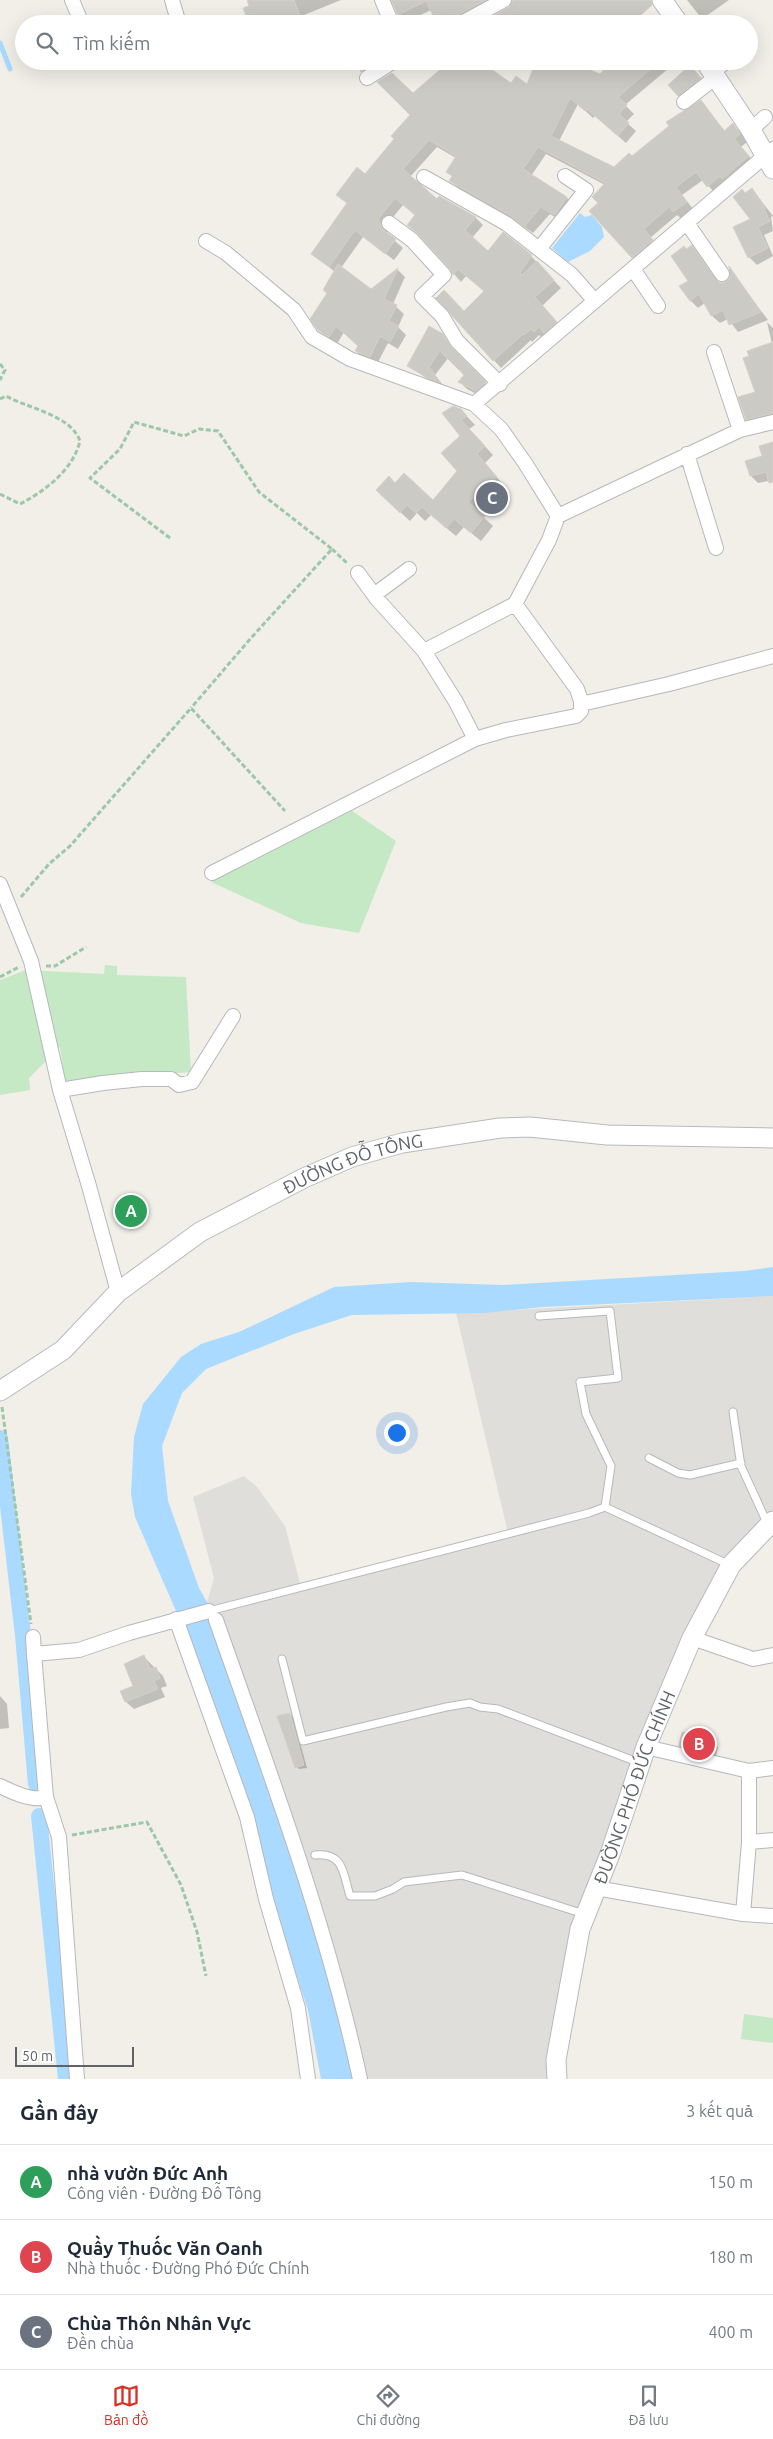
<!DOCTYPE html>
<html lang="vi">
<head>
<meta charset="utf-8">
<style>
	:root { --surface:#fff; --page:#f6f6f7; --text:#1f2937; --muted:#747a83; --line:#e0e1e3; --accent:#d93025 }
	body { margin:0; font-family:Ubuntu,sans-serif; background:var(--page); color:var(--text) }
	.scale { position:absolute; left:15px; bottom:12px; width:119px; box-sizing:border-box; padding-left:5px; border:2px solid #5f6368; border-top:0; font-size:14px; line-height:18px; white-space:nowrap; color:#5f6368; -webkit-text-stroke:4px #fff; paint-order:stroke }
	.you { position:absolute; left:396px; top:1432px; width:18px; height:18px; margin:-12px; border:4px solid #fff; border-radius:50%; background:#1a73e8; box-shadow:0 0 0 8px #1a73e833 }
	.badge { display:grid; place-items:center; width:32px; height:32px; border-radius:50%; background:var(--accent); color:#fff; font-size:16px; font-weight:700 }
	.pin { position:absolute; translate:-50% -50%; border:2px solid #fff; box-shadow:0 1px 5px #0006 }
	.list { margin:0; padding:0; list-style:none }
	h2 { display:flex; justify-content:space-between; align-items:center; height:65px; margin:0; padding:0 20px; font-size:21px }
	h2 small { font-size:16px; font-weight:400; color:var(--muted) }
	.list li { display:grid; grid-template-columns:32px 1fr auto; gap:15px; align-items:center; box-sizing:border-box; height:75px; padding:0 20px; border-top:1px solid var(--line) }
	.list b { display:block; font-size:19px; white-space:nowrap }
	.list p { margin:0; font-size:16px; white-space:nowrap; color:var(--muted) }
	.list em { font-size:16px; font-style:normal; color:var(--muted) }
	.icon { flex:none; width:28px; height:28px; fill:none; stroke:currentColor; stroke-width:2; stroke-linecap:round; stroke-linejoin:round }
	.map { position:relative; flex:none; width:773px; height:2079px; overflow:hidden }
	.search { position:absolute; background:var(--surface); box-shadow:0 5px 20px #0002; left:15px; right:15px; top:15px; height:55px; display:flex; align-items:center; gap:12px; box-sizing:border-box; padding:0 18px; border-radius:28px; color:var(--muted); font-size:19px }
	.sheet { height:290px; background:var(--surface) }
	nav { display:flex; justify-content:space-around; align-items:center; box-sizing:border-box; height:70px; border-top:1px solid var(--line); background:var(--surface); font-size:14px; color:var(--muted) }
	nav a { display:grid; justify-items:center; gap:2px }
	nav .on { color:var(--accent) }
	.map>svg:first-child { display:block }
</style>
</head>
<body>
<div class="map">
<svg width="773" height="2079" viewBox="0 0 773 2079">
	<rect width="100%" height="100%" fill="#f1efe8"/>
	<path fill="#e0deda" d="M773,1296v225l-42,44 -135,323 -39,191h-202l-137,-437 -11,-40 7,-24 -21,-81 51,-21 14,12 27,38 16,61 207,-54 -52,-220z"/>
	<path fill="#c5e8c5" d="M339,802l57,39 -37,92 -58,-10 -90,-41z
		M105,965l12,1v9l69,2 5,95 -126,9 -5,-34 -31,31 1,12 -30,5v-115l26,-10 78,4z
		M744,2014l29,4v25l-32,-4z"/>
	<path fill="#aadaff" d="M580,213l5,4 7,-2 10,12 2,10 -14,14 -22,11 -16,-14z
		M773,1267v29l-230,11 -59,6 -132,2 -58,19 -88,35 -24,24 -20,53 6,55 31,87 8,14 11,40 47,131 74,237 16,69h-34l-13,-69 -132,-399 -41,-94 -4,-23 3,-57 9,-33 38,-47 20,-13 38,-12 95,-45 77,-5 92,3 241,-14z"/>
	<path fill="#0003" d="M249,0h92l-37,15 2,9h-55v-18z
		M392,0h115l-44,24h-25l-7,-14 -25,12 -7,-8z
		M514,0h102l20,10 12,13 -167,1 28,-15z
		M687,0h42l-27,19z
		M356,61h41l-28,18z
		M452,61h47l-9,9 22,15 15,1 74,-11 12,-14h60l2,2 -50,42 9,9 -8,8 10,9 -10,12 -31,-27 -2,2 -15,-14 -19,37 55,27 18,-10 69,-56 24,29 8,-6 7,7 7,10 -6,5 15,17 -41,29 -12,-13 -21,15 12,15 -12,9 -5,-4 -27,23 10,10 -19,16 -8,-7 -34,-54 6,-18 -59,-31 -15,22 36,22 7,7 -11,17 -13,-8 -17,19 -13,-9 -62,-36 -7,-7 5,-23 -19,-11 -27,30 28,24 2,-4 36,21 7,7 -11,13 17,14 42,4 30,32 -19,18 22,24 -22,8 -3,-3 -7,7 -1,-2 -30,28 -63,-70 27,14 20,-20 -19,-16 -5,6 -7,-8 -2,-6 -27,-28 -17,-15 8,-10 -13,-10 -18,22 4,9 14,12 -9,12 -31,-23 -22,31 30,23 27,-21 7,7 -12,27 11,10 -6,13 8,8 -8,14 -10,-6 -11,21 -13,-5 -8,-8 3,-5 -15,-14 -7,12 -18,-14 16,-58 -22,-18 35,-50 -10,-10 28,-18 46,-61 1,-20z
		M697,74l11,12 -22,17 -17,-18z
		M752,189l21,27 -2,1 2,14 -9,4 9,21 -16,9 -8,-8 3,-38 -6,-25z
		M691,247l29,37 11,-5 -1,-10 38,51 -30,12 -10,-13 -8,4 -8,-7 -7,-13 -7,5 -8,-8 -4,-50z
		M767,322l6,6v94l-18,5 -8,-8 25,-75z
		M442,335l16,21 35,35 -9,7 -17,-9 -7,-7 6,-7 -17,-18 -14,18 11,14 -11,-4 -26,-20z
		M461,410l14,15 -6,4 24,26 -8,8 20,24 -28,24 16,15 -12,15 -17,-14 -8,9 -25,-21 -6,6 -8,-8 -7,8 -24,-22 9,-15 38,18 26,-31 3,-35 -18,-23z
		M773,443v37l-15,3 -7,-7z
		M144,1657l19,19 4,10 -6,2 4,9 -31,12 -8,-7 -4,-10 13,-6z
		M0,1696l7,8 2,24 -9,1z
		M290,1714l3,3 14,51 -8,1 -3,-4z
		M710,1739l8,8 -3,12 -27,-6 -8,-8z"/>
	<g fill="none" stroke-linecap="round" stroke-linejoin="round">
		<path stroke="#aadaff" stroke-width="5" d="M0,43l10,26"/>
		<path stroke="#aadaff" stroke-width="16" d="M0,1438l23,197 13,149
			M39,1816l27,263"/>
	</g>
	<path fill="#cccac5" stroke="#d6d1c6" d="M247,0h47l6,16 -21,8h-30l-6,-16 6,-2z
		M391,0h95l-30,16 -5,8h-14l-11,-23 -28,14z
		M513,0h138l1,5 -21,19h-139l-5,-5 22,-12z
		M355,61h22l-16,11z
		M450,61h30l31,22 5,-7 11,8 9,-23h33l31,13 11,-13h49l-42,36 9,8 -8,9 10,9 -11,13 -31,-27 -2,2 -15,-13 -19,38 63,31 15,-14 3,3 37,-30 -3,-4 35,-22 23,31 9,-8 7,11 -6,5 15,17 -27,23 -2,-3 -13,11 -11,-15 -20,15 11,15 -14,10 -4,-5 -25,22 9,11 -21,18 -43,-47 9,-8 -6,-6 13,-14 -67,-36 -15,22 44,28 -12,18 -14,-8 -17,20 -13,-11 -62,-35 3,-5 -6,-4 10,-16 -27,-16 -26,29 34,30 2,-3 37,21 -11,13 23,21 15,-19 29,23 -12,18 2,2 15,-14 17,19 -19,17 22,25 -13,11 -5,-6 -5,5 -3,-3 -7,6 -1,-1 -30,27 -57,-63 8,-8 20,21 20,-20 -26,-22 -5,6 -3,-6 -32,-35 -11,-9 8,-10 -20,-17 -17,21 5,11 13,9 -11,15 -30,-24 -26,37 -18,-13 36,-51 -11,-8 21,-28 8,7 29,-35 -3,-3 19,-21 -33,-33 15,-9 21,20z
		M690,65l11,13 -23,18 -10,-11z
		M752,188l14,20 -2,1 6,12 -12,6 10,21 -20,10 -15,-31 17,-8 -17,-22 9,-8 3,4z
		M692,245l26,37 5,1 7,-5 -1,-12 32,46 -32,13 -6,-15 -12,6 -12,-22 -9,7 -11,-15 9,-5 -17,-25 13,-10 2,3z
		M338,264l33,25 27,-21 -14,31 13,6 -8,16 10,5 -9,16 -10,-6 -10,21 -15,-6 3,-5 -22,-20 -7,11 -11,-7 -8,-11 17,-26 -4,-3z
		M429,326l14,8 8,13 35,35 -10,9 -18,-9 6,-7 -24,-24 -11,16 12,16 -15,-6 -19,-11z
		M773,342v71l-27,7 -8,-23 17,-5 -12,-34 6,-2 -2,-5z
		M453,406l8,3 6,7 -6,4 24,26 -8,8 20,23 -29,25 17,14 -14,17 -17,-14 -8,9 -24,-21 -6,6 -9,-8 -7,8 -24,-23 13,-14 6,7 9,-10 29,27 24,-29 -16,-18 19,-17 -18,-23z
		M773,442v40l-4,1 -3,-11 -16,4 -5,-15 17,-5 -3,-10z
		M144,1655l6,14 6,-2 4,11 -6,3 4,8 -33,13 -5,-11 13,-5 -9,-22z
		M290,1713l14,52 -9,3 -18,-52z
		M682,1732l29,6 -3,14 -29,-6z"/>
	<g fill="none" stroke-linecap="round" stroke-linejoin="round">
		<g stroke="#b5b8bc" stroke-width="9">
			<path id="service" d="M539,1316l71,-5 8,67 -38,4 6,32 25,52 -6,41
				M733,1412l8,54 27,59
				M649,1458l29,15 12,2 51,-12
				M209,1611l380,-98 16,-6 125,58
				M282,1659l21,82 143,-34 24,-4 10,4 18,2 142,54
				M315,1855c29,-3 28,18 35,41h25l18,-7 11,-7 58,-7 122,39"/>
		</g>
		<g stroke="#b5b8bc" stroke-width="16">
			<path id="minor" d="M72,0l10,24
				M172,0l7,24
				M382,0l10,24
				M460,24l44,-24
				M712,72l15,-11
				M367,78l27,-17
				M684,102l32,-25
				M751,130l14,-13
				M424,177l83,47 65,51 22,25
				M389,223l23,17 32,35 -22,21 20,20 15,25 43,43
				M687,223l35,51
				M206,241l20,12 68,57 18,27 38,22 124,45 27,25 24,34 33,53
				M539,249l47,-59 -21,-14
				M633,269l25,37
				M714,352l26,78
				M474,404l299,-255
				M687,454l29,94
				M358,573l19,26 47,52 91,-47 34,-64 9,-24 182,-86 33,-8
				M374,595l35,-26
				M424,651l32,51 19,37
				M581,704l88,-20 104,-28
				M212,873l263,-134 31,-9 70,-14 5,-5v-10l-4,-12 -62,-85
				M0,884l31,77 29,129 29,96 29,106
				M60,1090l43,-7 39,-4h29l8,6 13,-3 41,-66
				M176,1619l71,198 19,82 32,109 10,71
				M216,1620c53,151 110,302 144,459
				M33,1637l1,17
				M692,1638l61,21 20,-4
				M646,1747l103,24 24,-3
				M749,1771v71l24,-2
				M0,1786c12,6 33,16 46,11
				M596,1888l147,26 30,2
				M743,1914l6,-72
				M77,2079l-18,-242 -13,-40 -12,-143 45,-4 50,-17 80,-22"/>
		</g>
		<g stroke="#b6babf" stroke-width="21">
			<g id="secondary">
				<path d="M662,0l17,24"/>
				<path d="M705,61l46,69 22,39"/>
				<path id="s1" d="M0,1391l63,-41 55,-58 82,-60 104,-54 48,-21 50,-14 98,-15 30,-1 77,8 166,3"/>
				<path id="s2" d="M557,2079l-1,-19 24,-131 30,-75 36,-107 46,-109 39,-73 42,-44"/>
			</g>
		</g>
		<path stroke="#9cc7a9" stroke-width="3" stroke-dasharray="5 2.5" stroke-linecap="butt" d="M0,364l5,6 -5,10
			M0,399l6,-3c21,12 65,19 74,45 -7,29 -35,50 -60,63l-20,-10
			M170,538l-80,-60 30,-29 14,-27 50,14 15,-7 19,2 41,61 73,57 -81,89 -60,70
			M332,549l16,15
			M21,897l28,-33 21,-18 121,-138 94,103
			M46,966h9l31,-19
			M0,977l19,-10
			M2,1407l29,217
			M72,1835l75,-13 34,63 16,47 9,44"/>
		<use href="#service" stroke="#fff" stroke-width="7"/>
		<use href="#minor" stroke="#fff" stroke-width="14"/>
		<use href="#secondary" stroke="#fff" stroke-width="19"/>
	</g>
	<g text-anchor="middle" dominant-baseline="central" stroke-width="4" stroke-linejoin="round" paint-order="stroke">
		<g font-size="18" fill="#5f6368" stroke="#fff">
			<text stroke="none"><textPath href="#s1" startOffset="425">ĐƯỜNG ĐỖ TÔNG</textPath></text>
			<text stroke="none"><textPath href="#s2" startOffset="304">ĐƯỜNG PHÓ ĐỨC CHÍNH</textPath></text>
		</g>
	</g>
</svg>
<div class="scale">50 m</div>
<div class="you"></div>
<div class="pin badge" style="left:131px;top:1211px;background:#2e9e5b">A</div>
<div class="pin badge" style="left:699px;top:1744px;background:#e0444e">B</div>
<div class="pin badge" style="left:492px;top:498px;background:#6b7280">C</div>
<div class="search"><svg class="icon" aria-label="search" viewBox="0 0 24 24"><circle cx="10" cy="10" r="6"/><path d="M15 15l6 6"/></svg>Tìm kiếm</div>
</div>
<section class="sheet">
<h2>Gần đây<small>3 kết quả</small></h2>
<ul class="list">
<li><span class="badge" style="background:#2e9e5b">A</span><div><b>nhà vườn Đức Anh</b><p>Công viên · Đường Đỗ Tông</p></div><em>150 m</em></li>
<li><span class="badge" style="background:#e0444e">B</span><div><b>Quầy Thuốc Văn Oanh</b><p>Nhà thuốc · Đường Phó Đức Chính</p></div><em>180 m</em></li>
<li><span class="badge" style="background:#6b7280">C</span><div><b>Chùa Thôn Nhân Vực</b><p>Đền chùa</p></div><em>400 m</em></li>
</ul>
</section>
<nav>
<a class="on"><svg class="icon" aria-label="map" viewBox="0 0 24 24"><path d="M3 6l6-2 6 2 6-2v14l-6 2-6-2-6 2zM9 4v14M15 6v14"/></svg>Bản đồ</a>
<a><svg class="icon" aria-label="directions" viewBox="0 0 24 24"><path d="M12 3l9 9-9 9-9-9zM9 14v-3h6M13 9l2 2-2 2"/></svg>Chỉ đường</a>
<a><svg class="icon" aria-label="saved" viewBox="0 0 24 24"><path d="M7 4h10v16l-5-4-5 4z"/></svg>Đã lưu</a>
</nav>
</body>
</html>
